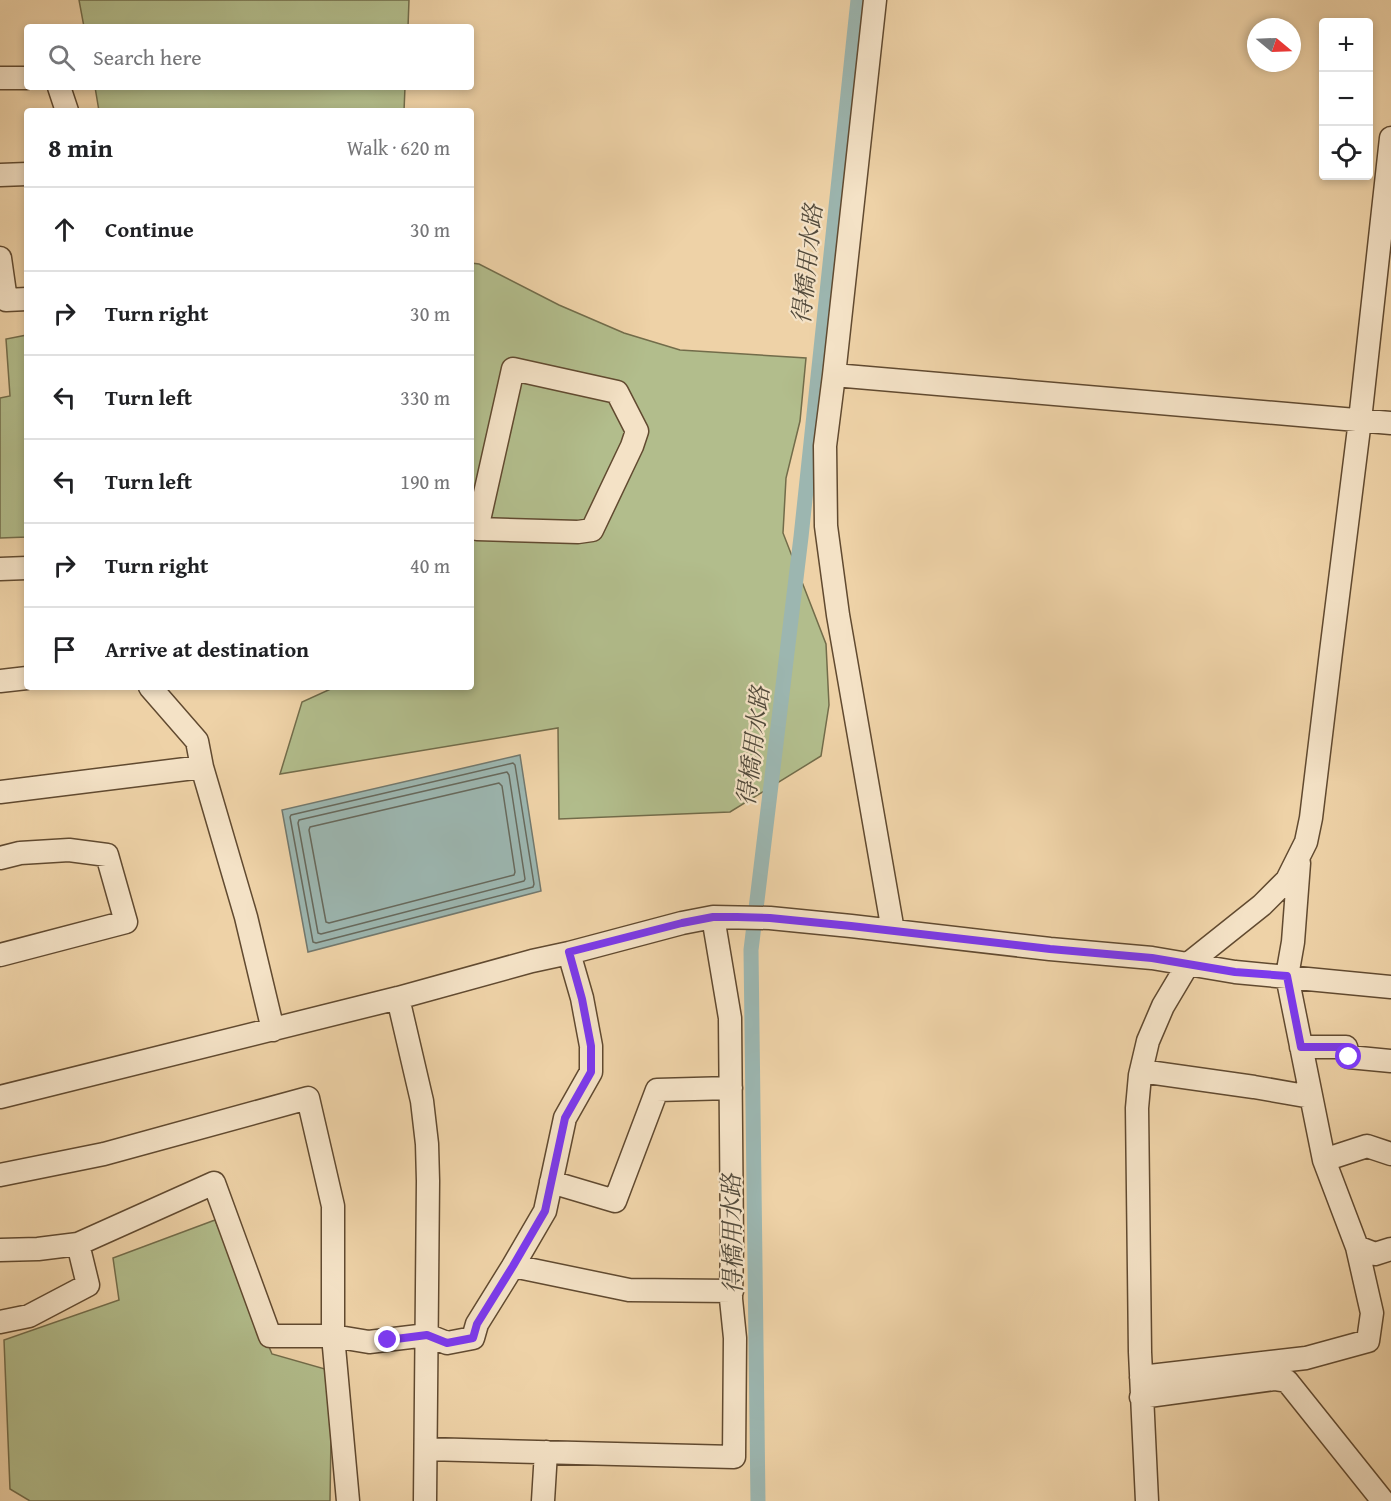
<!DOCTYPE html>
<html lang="en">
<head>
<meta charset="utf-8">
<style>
	:root { --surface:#fff; --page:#f2f2f2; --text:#202124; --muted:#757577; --line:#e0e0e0 }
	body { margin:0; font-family:"Gentium Book Plus","Noto Serif JP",serif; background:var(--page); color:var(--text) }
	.controls { position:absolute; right:18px; top:18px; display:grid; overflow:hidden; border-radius:6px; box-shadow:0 3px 9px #0003 }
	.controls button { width:54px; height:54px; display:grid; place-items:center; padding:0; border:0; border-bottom:2px solid var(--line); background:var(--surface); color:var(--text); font:30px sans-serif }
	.compass { position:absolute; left:1247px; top:18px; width:54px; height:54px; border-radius:50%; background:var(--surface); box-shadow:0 3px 9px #0003; rotate:109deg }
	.stop { position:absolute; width:18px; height:18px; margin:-14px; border:4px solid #7c3aed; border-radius:50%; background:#fff }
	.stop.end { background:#7c3aed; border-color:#fff; box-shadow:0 2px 6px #0008 }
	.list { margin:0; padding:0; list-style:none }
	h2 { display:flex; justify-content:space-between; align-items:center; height:78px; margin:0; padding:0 24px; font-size:26px }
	h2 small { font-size:20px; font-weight:400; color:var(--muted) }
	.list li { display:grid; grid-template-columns:39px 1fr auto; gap:18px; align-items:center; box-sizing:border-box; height:84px; padding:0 24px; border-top:2px solid var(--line) }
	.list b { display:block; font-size:22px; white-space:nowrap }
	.list em { font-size:20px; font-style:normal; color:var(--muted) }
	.icon { flex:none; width:33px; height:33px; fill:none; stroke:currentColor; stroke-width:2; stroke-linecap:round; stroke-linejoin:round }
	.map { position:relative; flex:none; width:1391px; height:1501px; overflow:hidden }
	.search { position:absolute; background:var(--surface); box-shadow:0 3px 9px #0003; left:24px; top:24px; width:450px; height:66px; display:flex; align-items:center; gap:15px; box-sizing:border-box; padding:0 21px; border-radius:6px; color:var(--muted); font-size:22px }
	.panel { position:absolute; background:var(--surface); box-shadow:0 3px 9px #0003; left:24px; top:108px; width:450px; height:582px; border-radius:6px }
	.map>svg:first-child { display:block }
</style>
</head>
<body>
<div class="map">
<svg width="1391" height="1501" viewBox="0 0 1391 1501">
	<rect width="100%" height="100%" fill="#eed2a7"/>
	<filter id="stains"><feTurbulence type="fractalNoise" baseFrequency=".00333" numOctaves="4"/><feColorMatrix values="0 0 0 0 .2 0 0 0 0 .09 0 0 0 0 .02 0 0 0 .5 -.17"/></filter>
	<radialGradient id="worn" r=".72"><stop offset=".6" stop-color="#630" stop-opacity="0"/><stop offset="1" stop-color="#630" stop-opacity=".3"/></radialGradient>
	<path fill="#b2bd8c" stroke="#726c4a" stroke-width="1.5" d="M79,0h330l-1,27h-324z
		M95,87h310l-1,24h-305z
		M471,263l8,1 80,41 65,28 56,17 126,8 -6,63 -14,57 -3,55 43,111 3,61 -8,51 -91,56 -171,7 -1,-91 -278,46 22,-72 33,-15h136z
		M27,335v202l-27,1v-140l10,-2 -4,-57z
		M215,1220l57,134 60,17 -2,130h-300l-20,-12 -6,-149 115,-40 -6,-42z"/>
	<path fill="#9cb6b0" stroke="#72786d" stroke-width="1.5" d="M520,755l21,136 -233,61 -26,-142z"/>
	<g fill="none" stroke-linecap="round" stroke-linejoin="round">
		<path stroke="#67695c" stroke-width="1.5" d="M513,763l2,2 19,119 -1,3 -217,56 -3,-1 -23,-125 1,-2z
			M507,772l2,3 16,104 -1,2 -203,53 -3,-1 -20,-110 1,-3z
			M499,783l3,3 13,86 -1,3 -185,48 -3,-1 -17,-92 1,-3z"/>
		<path stroke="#9cb6b0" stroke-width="15" d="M758,1501l-7,-551 50,-413 57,-537"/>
		<g stroke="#614a30" stroke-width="25">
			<path id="minor" d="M875,0l-41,375 -9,71 1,80 12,89 55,316
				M0,78h27
				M59,87l8,24
				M0,175l27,-1
				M0,258l6,42 21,-1
				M513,369l104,23 20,39 -5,15 -40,84 -14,2 -101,-3z
				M834,375l557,48
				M0,569l27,-1
				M0,681l27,-3
				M150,687l47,54 5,26 44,150 27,113
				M0,792l202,-25
				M0,858l20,-5 49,-3 38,5 19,67 -126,33
				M1299,863l-6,79 -6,34 37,184 33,87 18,7 16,-5
				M398,998l24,103 5,43 1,37 -3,320
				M1301,1047h45l3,10 42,4
				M1141,1071l113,16 57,10
				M0,1097l398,-99 134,-37 37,-8 113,-30 31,-6 57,1 81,8 199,23 102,9 83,14 156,15
				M1324,1160l43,-14 24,8
				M0,1175l104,-21 204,-56 25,108v130l15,165
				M551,1182l64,19 42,-111 74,-2
				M0,1250l38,-1 40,-5
				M513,1266l116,24 103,1
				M0,1322l29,-6 59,-31 -10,-41 136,-61 56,153h63l36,6 58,-7 20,8 26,-5 4,-14 36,-58 32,-55 20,-93 26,-46v-26l-9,-48 -13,-45
				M1141,1377l165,-19 62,-17 4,-28 -15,-66
				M1141,1397l133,-18 13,2 96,120
				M426,1449l308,8 1,-119 -4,-39 1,-56 -2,-225 -17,-101
				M543,1501l3,-49
				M1147,1501l-7,-149 -3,-244 3,-33 8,-34 15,-35 25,-42 74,-59 25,-25 19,-38 5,-24 20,-166 29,-232 31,-282"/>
		</g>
		<use href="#minor" stroke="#f4e2c6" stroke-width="22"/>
	</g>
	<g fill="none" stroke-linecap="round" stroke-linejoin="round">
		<path stroke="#7c3aed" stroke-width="8" d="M388,1340l39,-5 20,8 26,-5 4,-14 36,-58 32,-55 20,-93 26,-46v-26l-9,-47 -13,-47 113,-29 31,-6h24l33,1 81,8 199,23 102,9 83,14 52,4 14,71h45l3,10"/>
	</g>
	<g text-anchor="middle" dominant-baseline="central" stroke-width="4.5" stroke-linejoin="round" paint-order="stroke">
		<g font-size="24" font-style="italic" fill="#524a3b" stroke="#f4e2c6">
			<text transform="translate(807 264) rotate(-84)">得橋用水路</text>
			<text transform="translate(753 746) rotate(-83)">得橋用水路</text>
			<text transform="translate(732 1234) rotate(-91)">得橋用水路</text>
		</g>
	</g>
	<rect width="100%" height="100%" filter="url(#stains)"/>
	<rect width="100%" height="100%" fill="url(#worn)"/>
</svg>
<div class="controls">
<button>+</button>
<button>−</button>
<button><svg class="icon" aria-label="locate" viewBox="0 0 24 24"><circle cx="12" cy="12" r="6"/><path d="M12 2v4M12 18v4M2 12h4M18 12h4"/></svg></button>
</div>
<svg class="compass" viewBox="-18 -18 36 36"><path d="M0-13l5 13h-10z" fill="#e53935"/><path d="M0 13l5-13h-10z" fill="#757577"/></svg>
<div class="stop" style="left:1349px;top:1057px"></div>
<div class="stop end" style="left:388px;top:1340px"></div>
<div class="search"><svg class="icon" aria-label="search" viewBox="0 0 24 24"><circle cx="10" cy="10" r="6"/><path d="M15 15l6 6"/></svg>Search here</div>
<section class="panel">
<h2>8 min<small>Walk · 620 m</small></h2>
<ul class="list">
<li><svg class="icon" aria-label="ahead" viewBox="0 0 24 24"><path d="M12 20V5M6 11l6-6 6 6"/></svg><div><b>Continue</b></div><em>30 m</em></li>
<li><svg class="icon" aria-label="right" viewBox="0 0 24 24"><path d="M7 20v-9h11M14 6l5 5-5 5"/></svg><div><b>Turn right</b></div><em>30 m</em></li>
<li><svg class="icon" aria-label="left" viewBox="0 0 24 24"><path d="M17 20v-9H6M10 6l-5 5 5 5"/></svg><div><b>Turn left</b></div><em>330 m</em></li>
<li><svg class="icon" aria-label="left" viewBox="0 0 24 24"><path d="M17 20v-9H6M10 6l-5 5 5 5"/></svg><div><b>Turn left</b></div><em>190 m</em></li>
<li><svg class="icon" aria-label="right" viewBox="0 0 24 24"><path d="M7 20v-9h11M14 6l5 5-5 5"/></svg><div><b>Turn right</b></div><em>40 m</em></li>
<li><svg class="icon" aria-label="arrive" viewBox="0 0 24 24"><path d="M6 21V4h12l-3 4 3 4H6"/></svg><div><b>Arrive at destination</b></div></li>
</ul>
</section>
</div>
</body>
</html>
